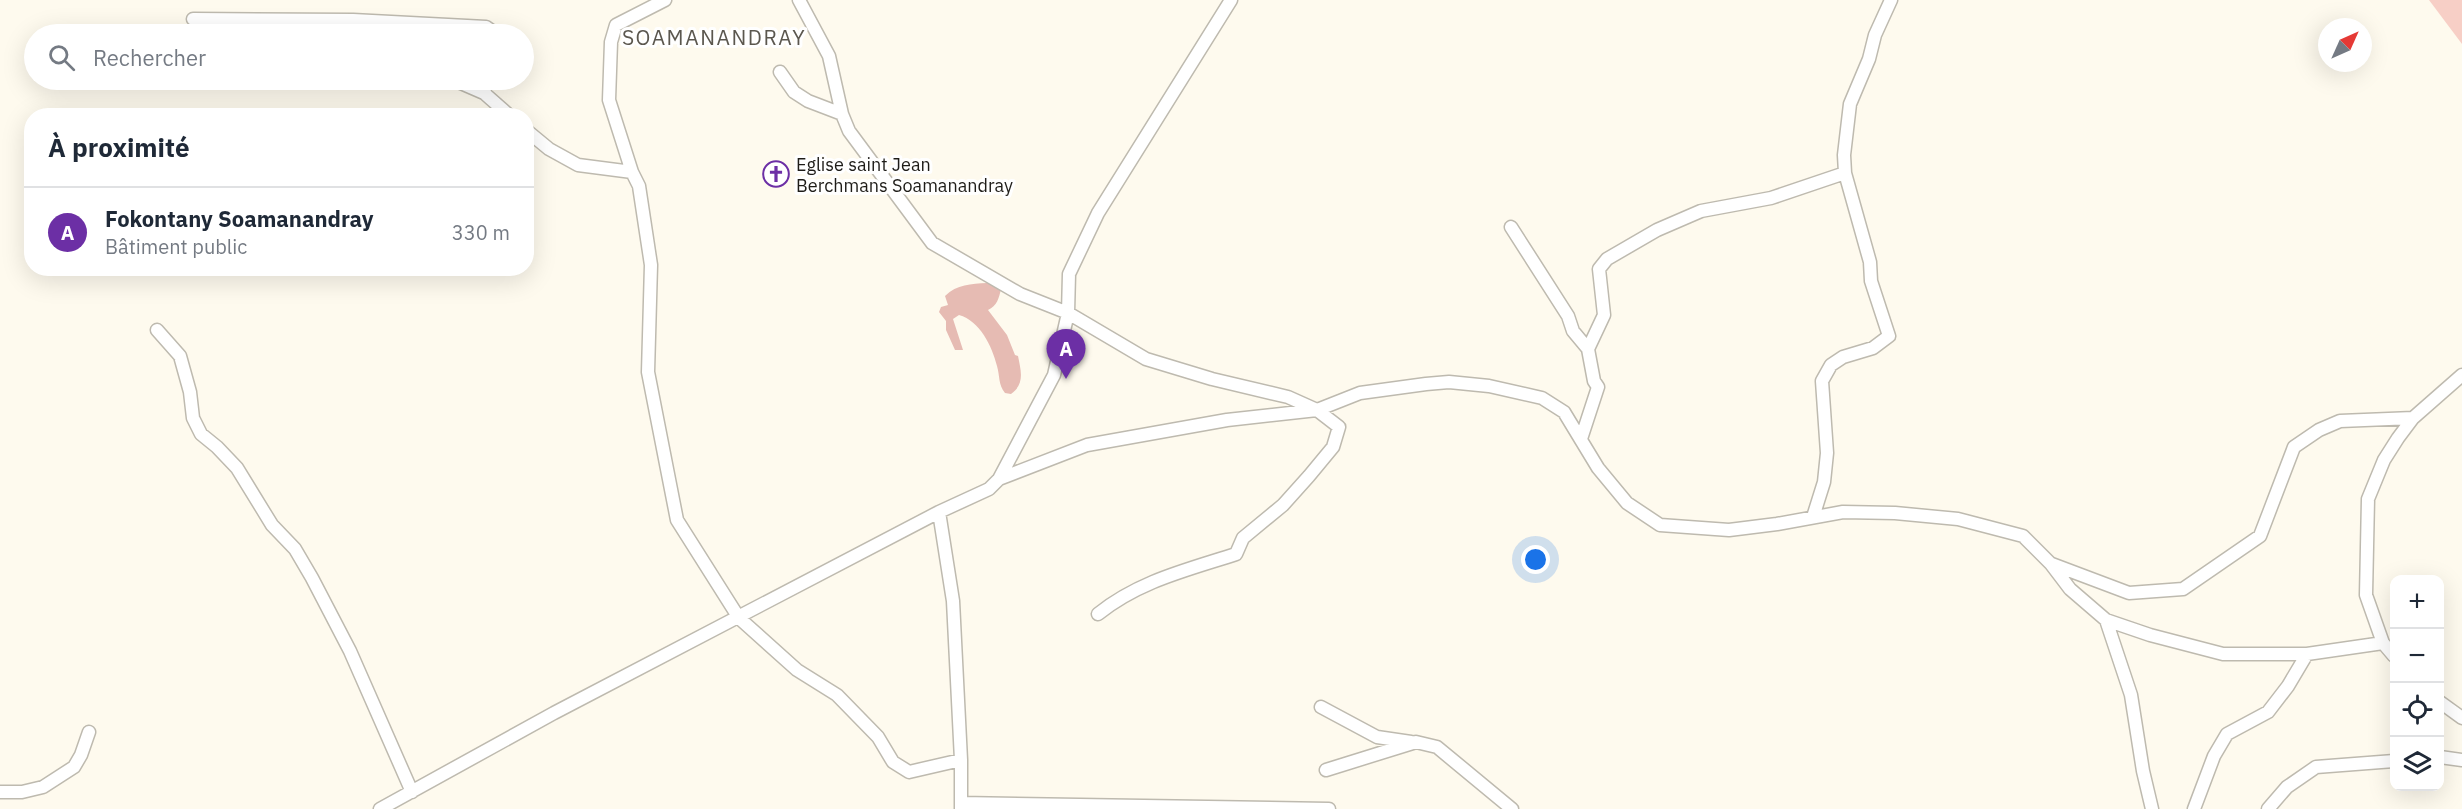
<!DOCTYPE html>
<html lang="fr">
<head>
<meta charset="utf-8">
<style>
	:root { --surface:#fff; --page:#f2f2f3; --text:#1f2937; --muted:#747a83; --line:#e0e1e3; --accent:#6c2fa5 }
	body { margin:0; font-family:"IBM Plex Sans",sans-serif; background:var(--page); color:var(--text) }
	.controls { position:absolute; right:18px; bottom:18px; display:grid; overflow:hidden; border-radius:12px; box-shadow:0 6px 24px #0002 }
	.controls button { width:54px; height:54px; display:grid; place-items:center; padding:0; border:0; border-bottom:2px solid var(--line); background:var(--surface); color:var(--text); font:30px sans-serif }
	.compass { position:absolute; left:2318px; top:18px; width:54px; height:54px; border-radius:50%; background:var(--surface); box-shadow:0 6px 24px #0002; rotate:45deg }
	.you { position:absolute; left:1536px; top:560px; width:21px; height:21px; margin:-15px; border:4px solid #fff; border-radius:50%; background:#1a73e8; box-shadow:0 0 0 9px #1a73e833 }
	.badge { display:grid; place-items:center; width:39px; height:39px; border-radius:50%; background:var(--accent); color:#fff; font-size:20px; font-weight:700 }
	.pin { position:absolute; translate:-50% -50px; filter:drop-shadow(0 2px 3px #0008) }
	.pin::after { content:''; position:absolute; top:32px; width:21px; height:18px; background:inherit; clip-path:polygon(0 0,100% 0,50% 100%) }
	.list { margin:0; padding:0; list-style:none }
	h2 { display:flex; justify-content:space-between; align-items:center; height:78px; margin:0; padding:0 24px; font-size:26px }
	h2 small { font-size:20px; font-weight:400; color:var(--muted) }
	.list li { display:grid; grid-template-columns:39px 1fr auto; gap:18px; align-items:center; box-sizing:border-box; height:90px; padding:0 24px; border-top:2px solid var(--line) }
	.list b { display:block; font-size:22px; white-space:nowrap }
	.list p { margin:0; font-size:20px; white-space:nowrap; color:var(--muted) }
	.list em { font-size:20px; font-style:normal; color:var(--muted) }
	.icon { flex:none; width:33px; height:33px; fill:none; stroke:currentColor; stroke-width:2; stroke-linecap:round; stroke-linejoin:round }
	.map { position:relative; flex:none; width:2462px; height:809px; overflow:hidden }
	.search { position:absolute; background:var(--surface); box-shadow:0 6px 24px #0002; left:24px; top:24px; width:510px; height:66px; display:flex; align-items:center; gap:15px; box-sizing:border-box; padding:0 21px; border-radius:33px; color:var(--muted); font-size:22px }
	.panel { position:absolute; background:var(--surface); box-shadow:0 6px 24px #0002; left:24px; top:108px; width:510px; height:168px; border-radius:24px }
	.map>svg:first-child { display:block }
</style>
</head>
<body>
<div class="map">
<svg width="2462" height="809" viewBox="0 0 2462 809">
	<rect width="100%" height="100%" fill="#fefaee"/>
	<path fill="#f7cfc6" d="M2429,0h33v44z"/>
	<path fill="#e6bbb3" d="M987,283l14,6c-2,9 -4,17 -13,21l19,25 8,20 3,1c3,15 7,28 -7,38l-6,-1c-7,-9 -5,-17 -8,-27 -5,-20 -17,-45 -38,-51l-6,4 10,31h-8l-9,-20v-9l-7,-9 2,-5 7,-2 -3,-9c12,-12 26,-12 42,-13z"/>
	<g fill="none" stroke-linecap="round" stroke-linejoin="round">
		<g stroke="#bebaaf" stroke-width="15">
			<path id="minor" d="M665,0l-49,25 -5,17 -2,58 23,72 7,14 12,79 -3,107 29,148 62,98 58,52 40,25 41,42 15,25 16,10 52,-12
				M799,0l30,56 13,58 7,17 83,112 88,51 48,19 -14,62 -55,104
				M193,19l160,1 133,7 10,7
				M780,72l14,20 14,9 34,13
				M454,80l30,13 26,23
				M484,93l3,-13
				M526,130l23,19 29,16 54,7
				M1511,227l57,89 5,15 15,18 6,32 4,6 -17,52
				M157,330l23,26 10,36 3,26 8,16 16,13 20,21 35,57 23,24 17,29 38,73 62,141
				M1588,349l16,-34 -5,-46 8,-10 50,-29 44,-19 70,-13 74,-25
				M939,512l14,89 8,159v49
				M1813,517l11,-35 3,-29 -5,-72 9,-16 12,-8 30,-9 16,-12 -18,-55 -1,-19 -25,-89 -1,-18 6,-51 19,-45 6,-24 16,-35
				M2052,564l77,29 54,-4 77,-53 34,-89 25,-17 21,-9 73,-3
				M1098,614c41,-33 89,-44 138,-60l7,-16 40,-33 26,-29 24,-29 6,-20 -22,-17 -29,-13 -76,-18 -66,-20 -78,-46 1,-39 29,-61 133,-213
				M2106,620l25,75 12,76 9,38
				M2394,656l-11,-13 -17,-48 2,-96 16,-39 14,-22 15,-20 49,-43
				M2440,702l22,16
				M1321,707l56,30 34,5
				M2440,757l22,3
				M1326,770l90,-28 21,5 75,62
				M0,792h22l21,-5 31,-20 7,-12 8,-23
				M961,803l368,6
				M380,809l174,-96 385,-201 50,-23 10,-10 88,-34 140,-25 90,-10 43,-17 66,-9 23,-2 40,4 53,12 22,14 34,56 29,35 33,22 69,5 48,-6 66,-12 52,1 63,6 65,17 28,28 19,25 36,31 44,15 73,19h84l76,-11
				M2194,809l20,-53 13,-22 41,-22 20,-26 19,-32
				M2268,809l19,-22 29,-20 78,-6"/>
		</g>
		<use href="#minor" stroke="#fff" stroke-width="12"/>
	</g>
	<defs>
		<g id="church-ring" transform="scale(1.35)"><circle r="9.5" fill="#fff" stroke="#6c2fa5" stroke-width="1.5"/><path d="M-1.2-6h2.4v3.5h3.3v2.4h-3.3V6h-2.4V-.1h-3.3v-2.4h3.3Z" fill="#6c2fa5"/></g>
	</defs>
	<g fill-rule="evenodd">
		<use href="#church-ring" x="776" y="174"/>
	</g>
	<g text-anchor="middle" dominant-baseline="central" stroke-width="6" stroke-linejoin="round" paint-order="stroke">
		<g font-size="18" fill="#1e1c18" stroke="#fff" text-anchor="start">
			<text x="796" y="164">Eglise saint Jean<tspan x="796" dy="21">Berchmans Soamanandray</tspan></text>
		</g>
		<g font-size="21" letter-spacing="1.5" fill="#5b574e" stroke="#fff">
			<text x="714" y="37">SOAMANANDRAY</text>
		</g>
	</g>
</svg>
<div class="controls">
<button>+</button>
<button>−</button>
<button><svg class="icon" aria-label="locate" viewBox="0 0 24 24"><circle cx="12" cy="12" r="6"/><path d="M12 2v4M12 18v4M2 12h4M18 12h4"/></svg></button>
<button><svg class="icon" aria-label="layers" viewBox="0 0 24 24"><path d="M12 4l9 5-9 5-9-5zM3 14l9 5 9-5"/></svg></button>
</div>
<svg class="compass" viewBox="-18 -18 36 36"><path d="M0-13l5 13h-10z" fill="#e53935"/><path d="M0 13l5-13h-10z" fill="#747a83"/></svg>
<div class="you"></div>
<div class="pin badge" style="left:1066px;top:379px">A</div>
<div class="search"><svg class="icon" aria-label="search" viewBox="0 0 24 24"><circle cx="10" cy="10" r="6"/><path d="M15 15l6 6"/></svg>Rechercher</div>
<section class="panel">
<h2>À proximité<small></small></h2>
<ul class="list">
<li><span class="badge">A</span><div><b>Fokontany Soamanandray</b><p>Bâtiment public</p></div><em>330 m</em></li>
</ul>
</section>
</div>
</body>
</html>
